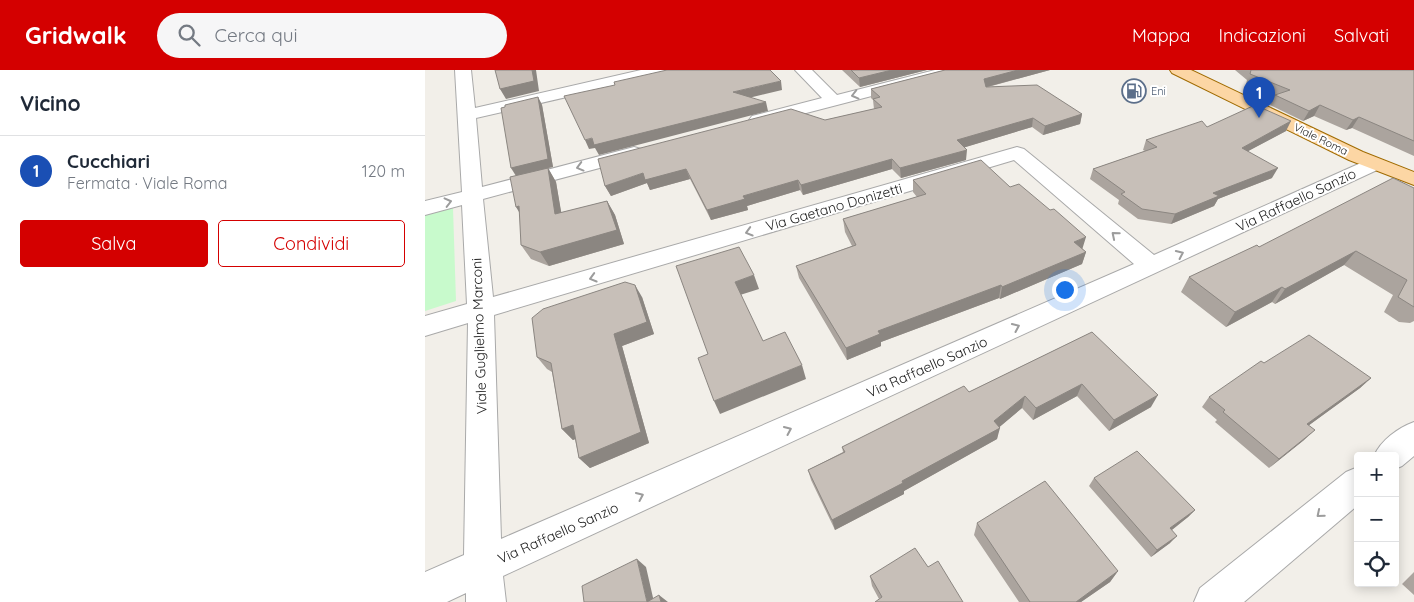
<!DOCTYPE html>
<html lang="it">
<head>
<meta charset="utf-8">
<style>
	:root { --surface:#fff; --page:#f6f6f7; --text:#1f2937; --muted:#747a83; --line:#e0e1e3; --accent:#d40000 }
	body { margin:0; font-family:Quicksand,sans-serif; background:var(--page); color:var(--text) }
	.controls { position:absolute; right:15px; bottom:15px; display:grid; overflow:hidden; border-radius:5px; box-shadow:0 2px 12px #0003 }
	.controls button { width:45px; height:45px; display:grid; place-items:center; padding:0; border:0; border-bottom:1px solid var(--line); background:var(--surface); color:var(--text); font:25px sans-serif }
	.you { position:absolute; left:639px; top:219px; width:18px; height:18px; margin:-12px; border:4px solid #fff; border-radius:50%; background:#1a73e8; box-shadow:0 0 0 8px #1a73e833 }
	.badge { display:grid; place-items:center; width:32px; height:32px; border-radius:50%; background:var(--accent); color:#fff; font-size:16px; font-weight:700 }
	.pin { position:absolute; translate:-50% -41px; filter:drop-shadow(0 1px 2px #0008) }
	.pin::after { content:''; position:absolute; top:26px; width:18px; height:15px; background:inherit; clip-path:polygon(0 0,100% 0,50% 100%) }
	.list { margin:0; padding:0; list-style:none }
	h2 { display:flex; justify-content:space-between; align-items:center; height:65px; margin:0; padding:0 20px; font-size:21px }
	h2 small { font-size:16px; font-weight:400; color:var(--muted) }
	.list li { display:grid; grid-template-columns:32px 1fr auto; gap:15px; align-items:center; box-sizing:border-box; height:70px; padding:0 20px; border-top:1px solid var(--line) }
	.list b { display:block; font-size:19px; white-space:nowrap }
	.list p { margin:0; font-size:16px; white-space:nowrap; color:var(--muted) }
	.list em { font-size:16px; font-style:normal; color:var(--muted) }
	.actions { display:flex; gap:10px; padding:15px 20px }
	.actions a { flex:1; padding:11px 0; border:1px solid var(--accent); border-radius:5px; text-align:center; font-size:18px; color:var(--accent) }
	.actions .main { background:var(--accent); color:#fff }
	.icon { flex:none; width:28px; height:28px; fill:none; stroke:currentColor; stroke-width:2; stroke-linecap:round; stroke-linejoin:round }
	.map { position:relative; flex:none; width:989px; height:532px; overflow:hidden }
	header { display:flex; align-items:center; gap:30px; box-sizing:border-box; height:70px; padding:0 25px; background:var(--accent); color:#fff }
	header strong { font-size:24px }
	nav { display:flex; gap:28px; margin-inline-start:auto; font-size:18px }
	.search { width:350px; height:45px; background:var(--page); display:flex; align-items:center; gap:12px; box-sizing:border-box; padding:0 18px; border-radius:28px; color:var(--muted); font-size:19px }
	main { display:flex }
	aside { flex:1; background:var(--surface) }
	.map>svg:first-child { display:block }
</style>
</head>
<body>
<header>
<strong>Gridwalk</strong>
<div class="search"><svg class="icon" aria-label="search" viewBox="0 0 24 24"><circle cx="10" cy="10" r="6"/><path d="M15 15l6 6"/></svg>Cerca qui</div>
<nav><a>Mappa</a><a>Indicazioni</a><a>Salvati</a></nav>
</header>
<main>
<aside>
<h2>Vicino<small></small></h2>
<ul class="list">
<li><span class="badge" style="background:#1a4fb4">1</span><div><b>Cucchiari</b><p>Fermata · Viale Roma</p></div><em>120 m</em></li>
</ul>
<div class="actions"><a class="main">Salva</a><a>Condividi</a></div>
</aside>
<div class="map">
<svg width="989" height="532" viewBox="0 0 989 532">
	<rect width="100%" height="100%" fill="#f2efe9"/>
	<path fill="#c8facc" d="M28,138l3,93 -31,10v-96z"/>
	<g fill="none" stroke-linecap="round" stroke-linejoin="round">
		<g stroke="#a9a9a9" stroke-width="2">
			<path id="minor" d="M30,0h16l4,38 166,-38h29l-2,3 -6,2 -186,43 6,69 152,-40 7,2 3,4 -3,4 -158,42 10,98 524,-150 7,2 130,106 209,-93 7,-2 7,2 3,4 -3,4 -874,406 3,26h-40v-9l-19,9h-22v-30l39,-17 4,-232 -43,13v-20l42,-12 -5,-99 -37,10v-14l37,-9zM589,90l120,104 -633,275 -7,-224z
				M370,0h17l25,25 98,-25h27l-2,3 -196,51 -6,1 -6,-1 -3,-4 3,-4 70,-18z
				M989,352v34l-12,10 -7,3v-13h-21c7,-16 24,-28 40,-34z
				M933,397v38l-114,97h-50l6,-14 146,-116z"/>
		</g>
		<g stroke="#a06b00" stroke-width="2">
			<path id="major" d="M745,0h21l172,82 51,20v13l-65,-25 -177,-87z"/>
		</g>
		<use href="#minor" fill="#fff" fill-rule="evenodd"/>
		<use href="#major" fill="#fcd6a4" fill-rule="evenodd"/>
	</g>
	<path fill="#aba49e" d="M417,0h85l-67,17z
		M520,0h105l-62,17 94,27 -2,10 -37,11 -11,-8 -67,20 1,13 -65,18 -9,-9 -89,26 -3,-5 -53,16 1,4 -37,10 -21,-41 -40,11 -3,-7 -36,13 -6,-10 220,-66 49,-11 -1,-9 -2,-2v-9z
		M810,0h179v86l-62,-28 -6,2 -32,-14 -11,5 -33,-16 4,-9 -28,-12 1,-4z
		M113,27l4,8 11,62 -5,1 8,14 5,31 46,-12 8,14 9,29 -75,22 -18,-7 -10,-14 -1,-32 -4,-37z
		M782,57l79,4 -38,20 24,27 -54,21 -4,7 -43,18 -33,-5 -20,-15 1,-4 -29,-21 3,-10 52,-18 -2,-1 3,-10z
		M488,110l97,7 76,65 -4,12 -82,35 -1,-1 -118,44v4l-34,14 -48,-82 -3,-12 56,-20 -7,-14 -2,-13 74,-22 -4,-5z
		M989,118v133l-4,2 -11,-1 -15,-10 9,-17 -49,-30 -69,39 -3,-2 -46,25 -45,-35 8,-15 70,-30z
		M217,227l12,37 -32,12 27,97 -59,25 -11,-10 -4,-19 -2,1 -11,-11 -10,-57 -5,-3 -10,-12z
		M667,262l59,75 -42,24 -32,-35 -44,24 -11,-12 -23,19 -2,12 -93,52v3l-69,36 -24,-50 -3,-10 35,-18 -1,-5 127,-55z
		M839,293l107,15 -11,10 -51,37 -5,15 -35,28 -54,-46 2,-2 -15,-13 7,-10z
		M669,408l101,32 -7,7 -16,13 -2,13 -19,14 -62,-71z
		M552,453l141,48 -8,11 -29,20h-62l-45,-67z
		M503,497l-49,32 -7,-13 -2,-10z
		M989,502v23l-12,-11z"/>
	<path fill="#8b8681" d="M107,0h4l3,21 -33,8 -6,-10z
		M467,0h35l-67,17 -1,-9z
		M593,0h32l-67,18 1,-9z
		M356,11l1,9 -46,11 -3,-9z
		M113,27l4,8 11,62 -5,1 8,14 8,46 -48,-52 -5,-8z
		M341,32l2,9 -169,44 -4,-7 -6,1 -4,-9z
		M895,35l-6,11 -11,5 6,-10z
		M657,44l-2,10 -37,11 2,-9z
		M934,47l-7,11 -6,2 7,-10z
		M608,48l-1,9 -76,23 1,-10z
		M866,51l-5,10 -49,26 5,-9z
		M542,80l-1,10 -65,18 -1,-10z
		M467,89v10l-89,26 -2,-10z
		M853,98l-6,10 -54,21 -4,7 -43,18 4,-10 38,-21z
		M261,99l4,10 -40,11 -3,-7 -36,13 -6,-10 38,-13z
		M373,110l2,10 -53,16 1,4 -37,10 -4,-10 36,-14z
		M182,131l8,14 9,29 -75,22 -9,-14z
		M94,136l6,16 -9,-15z
		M661,167l-4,13 -8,-8z
		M931,181l-12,14 -69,39 10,-15z
		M661,182l-4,12 -82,35 2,-12z
		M329,205l5,14 -19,6 -5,-13z
		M210,215l7,12 12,37 -32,12 27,97 -59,25 -11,-10 35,-124z
		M576,215l-2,13 -118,44v4l-34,14 -1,-12 32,-17z
		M857,217l-10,15 -46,25 9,-15z
		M377,295l4,14 -86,35 -6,-13z
		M946,308l-11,10 -63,46 10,-10z
		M657,314l-5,12 -44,24 3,-12z
		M733,325l-7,12 -42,24 5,-11z
		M600,326l-3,12 -26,22 4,-2 -3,11 -93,52v3l-69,36 -3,-10 70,-39 92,-60z
		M148,355l10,11 -10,4 -11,-11z
		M890,360l-11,10 -35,28 10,-9z
		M770,440l-7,7 -24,19 6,-8z
		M752,466l-7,7 -19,14 6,-7z
		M212,489l9,8 8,35h-7z
		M693,501l-8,11 -29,20h-5z
		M234,525l9,7h-7z"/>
	<path fill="#c7bfb8" stroke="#8b8681" d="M70,0h37l2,11 -34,8z
		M242,0h103l11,11 -48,11 33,10 -172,43 -2,-7 -7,2 -21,-44 51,-11 -1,-3z
		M426,0h41l-33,8z
		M520,0h73l-34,9 2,8 51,-2 45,29 -37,12 -12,-8 -76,22 10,10 -67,18 -8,-9 -91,26 -3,-5 -55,16 2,3 -38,11 -21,-41 -41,11 -2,-7 -38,13 -7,-27 193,-50 34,11 57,-13 -9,-8 7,-2 -9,-8z
		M826,0h163v71l-55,-24 -6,3 -33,-15 -11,6 -34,-16 15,-5 -40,-16z
		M113,27l10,62 -37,9 -10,-60 4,-1v-2z
		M830,35l36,16 -49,27 36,20 -65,25 6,3 -44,18 -33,-5 -21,-15 4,-2 -32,-23 64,-22 -11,-7 56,-19 5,6z
		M556,90l29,27 9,-3 31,26 4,-1 32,28 -12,5 12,10 -84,35 -1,-2 -123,46 2,3 -34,14 -50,-82 60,-21 -13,-26 83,-25 -13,-14z
		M123,98l7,46 52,-13 10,29 -77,22 -19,-7 -2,-39 -3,1 -6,-30z
		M968,108l21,10v119l-16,-10 9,-17 -51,-29 -71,38 -3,-2 -47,25 -46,-35 68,-32 2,2z
		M314,177l15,28 -19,7 28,59 22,-9 17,33 -88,36 -16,-43 10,-4 -32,-88z
		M200,212l10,3 12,37 -33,12 27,98 -62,26 -6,-33 -11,4 -11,-66 -14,-6 -5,-39 11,-9z
		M667,262l66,63 -44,25 -32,-36 -46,24 -11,-12 -31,25 6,7 -98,53 1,2 -71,37 -24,-50 37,-18 -3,-5 122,-61 5,6z
		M884,265l62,43 -64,46 8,6 -36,29 -56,-47 2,-2 -16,-13 52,-36 3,2z
		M712,381l58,59 -25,18 7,8 -20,14 -63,-72z
		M620,411l73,90 -42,31h-46l-53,-79z
		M490,478l13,19 10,-6 25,41h-88l7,-5 -12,-21z
		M212,489l10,43 12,-7 2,7h-77l-2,-16z"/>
	<defs><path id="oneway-chevron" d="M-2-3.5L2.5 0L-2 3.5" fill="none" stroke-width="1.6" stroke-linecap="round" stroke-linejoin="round" transform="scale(1.25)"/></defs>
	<g stroke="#9c9c9c">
		<use href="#oneway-chevron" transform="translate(430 25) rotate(166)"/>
		<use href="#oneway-chevron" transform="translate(155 97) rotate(165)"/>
		<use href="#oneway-chevron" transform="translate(23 132) rotate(-14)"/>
		<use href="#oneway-chevron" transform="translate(324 162) rotate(164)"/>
		<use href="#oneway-chevron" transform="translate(690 165) rotate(-140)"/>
		<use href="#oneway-chevron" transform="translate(755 184) rotate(-25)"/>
		<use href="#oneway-chevron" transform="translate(168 208) rotate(164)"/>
		<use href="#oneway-chevron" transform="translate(591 257) rotate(-24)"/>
		<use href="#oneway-chevron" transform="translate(363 360) rotate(-24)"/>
		<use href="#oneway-chevron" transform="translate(215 426) rotate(-24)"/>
		<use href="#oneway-chevron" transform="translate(895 444) rotate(140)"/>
	</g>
	<defs>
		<g id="fuel-ring" transform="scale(1.25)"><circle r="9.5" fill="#fff" stroke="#5c6f8a" stroke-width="1.5"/><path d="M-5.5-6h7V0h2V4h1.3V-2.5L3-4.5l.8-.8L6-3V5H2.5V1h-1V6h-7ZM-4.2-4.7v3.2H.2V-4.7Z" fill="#5c6f8a"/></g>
	</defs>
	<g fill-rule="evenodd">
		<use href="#fuel-ring" x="709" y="21"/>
	</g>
	<g text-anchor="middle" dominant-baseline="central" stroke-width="4" stroke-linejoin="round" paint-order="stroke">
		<g font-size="11" fill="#4e5e75" stroke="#fff" text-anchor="start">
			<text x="726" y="21">Eni</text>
		</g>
		<g font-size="11" fill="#222" stroke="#fff">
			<text transform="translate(896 69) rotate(26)">Viale Roma</text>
		</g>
		<g font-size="14" fill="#222" stroke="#fff">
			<text transform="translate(871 130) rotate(-25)">Via Raffaello Sanzio</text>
			<text transform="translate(409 137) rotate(-16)">Via Gaetano Donizetti</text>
			<text transform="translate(54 266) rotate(-92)">Viale Guglielmo Marconi</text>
			<text transform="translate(502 297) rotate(-24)">Via Raffaello Sanzio</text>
			<text transform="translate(133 463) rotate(-24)">Via Raffaello Sanzio</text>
		</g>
	</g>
</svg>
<div class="controls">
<button>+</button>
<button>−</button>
<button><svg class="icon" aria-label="locate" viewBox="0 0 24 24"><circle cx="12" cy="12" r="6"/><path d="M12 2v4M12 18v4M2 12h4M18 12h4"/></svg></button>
</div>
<div class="you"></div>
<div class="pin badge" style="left:834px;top:48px;background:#1a4fb4">1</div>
</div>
</main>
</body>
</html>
